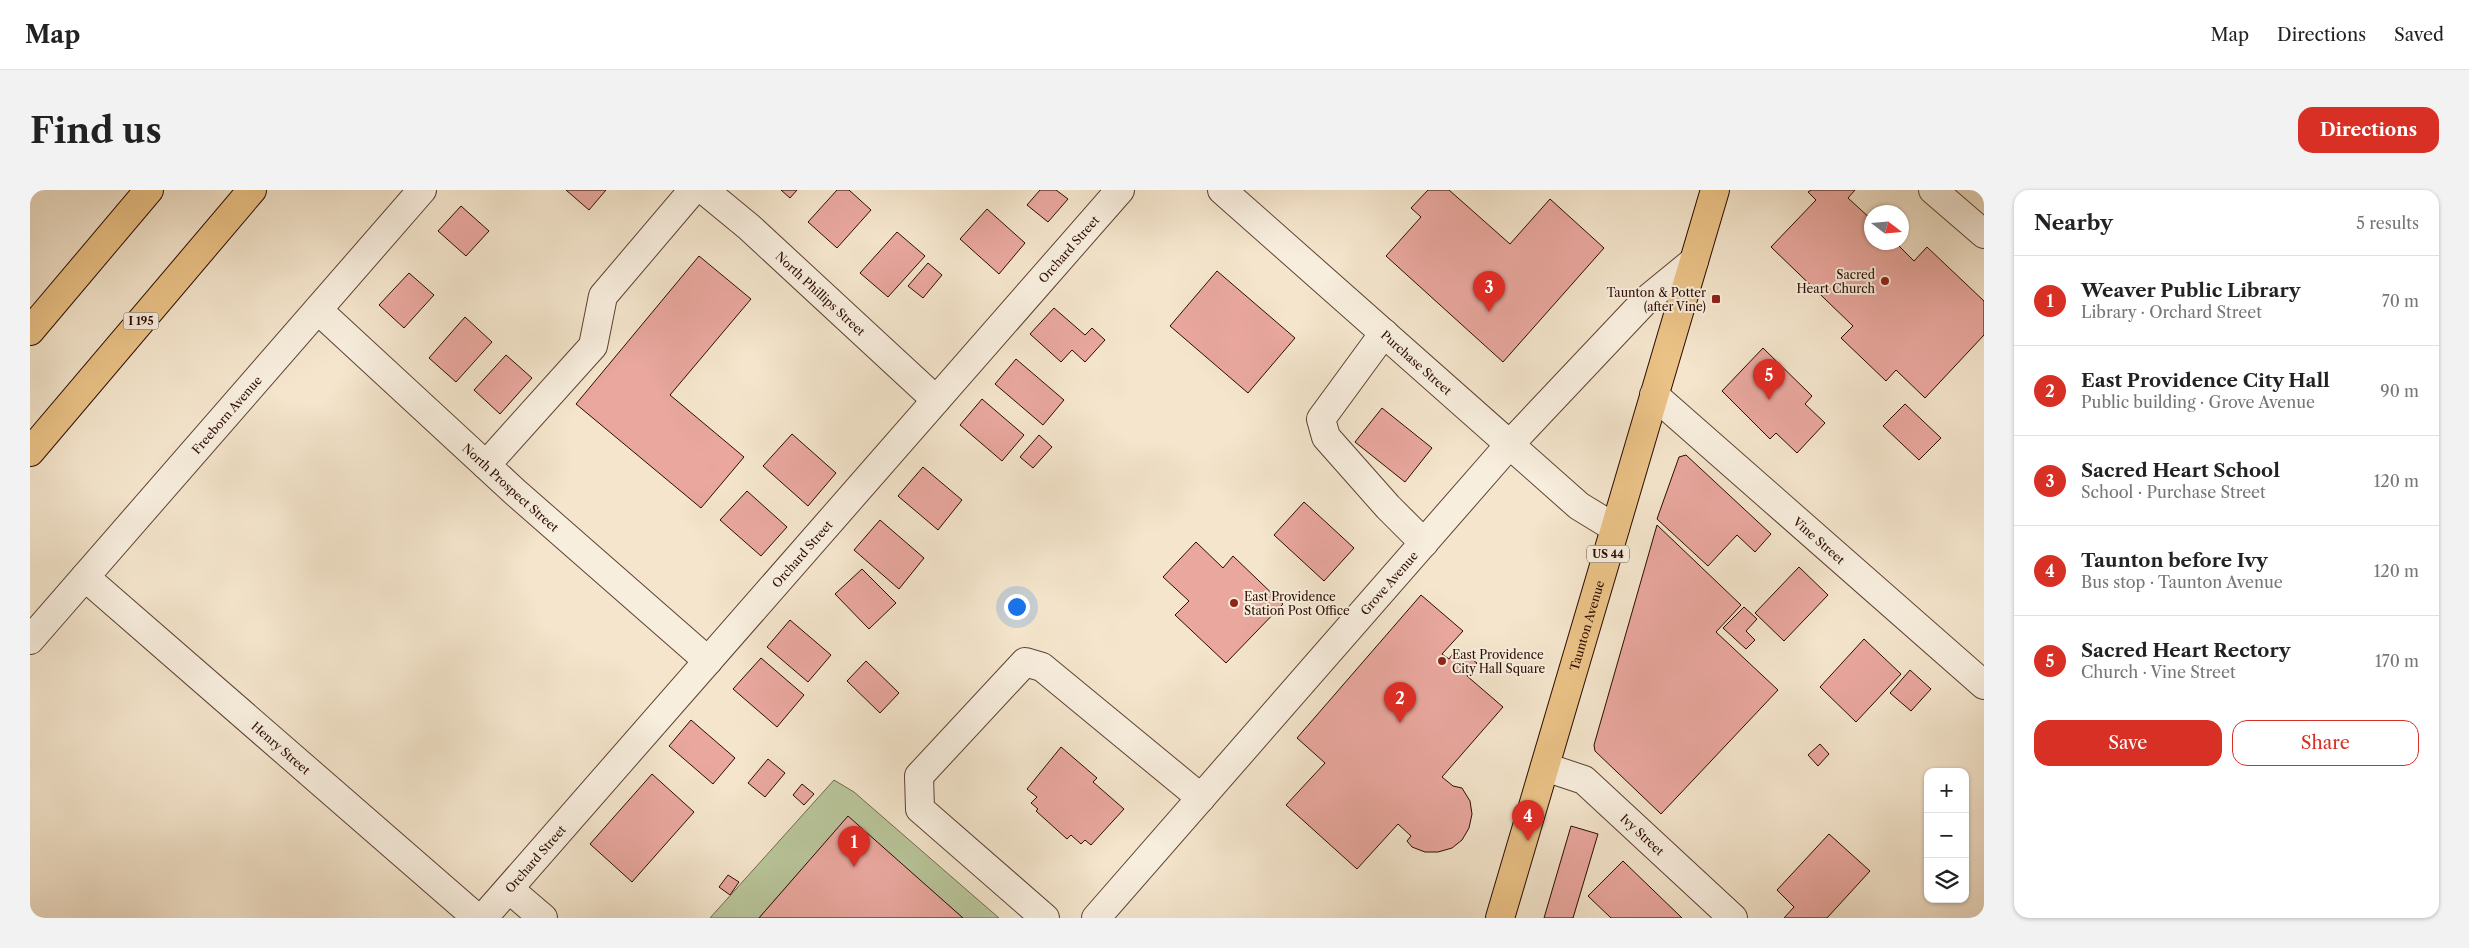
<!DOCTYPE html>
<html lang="en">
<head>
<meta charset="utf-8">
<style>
	:root { --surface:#fff; --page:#f2f2f2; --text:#222; --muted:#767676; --line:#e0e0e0; --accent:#d93025 }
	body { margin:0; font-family:"Libre Caslon Text",serif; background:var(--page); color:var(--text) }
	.controls { position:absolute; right:15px; bottom:15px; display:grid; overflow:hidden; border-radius:10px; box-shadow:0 1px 4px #0004 }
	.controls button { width:45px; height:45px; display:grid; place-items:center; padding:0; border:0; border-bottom:1px solid var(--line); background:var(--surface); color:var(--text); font:25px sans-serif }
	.compass { position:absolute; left:1834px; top:15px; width:45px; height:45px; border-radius:50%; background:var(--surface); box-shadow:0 1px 4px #0004; rotate:106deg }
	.you { position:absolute; left:986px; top:416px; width:18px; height:18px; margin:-12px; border:4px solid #fff; border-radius:50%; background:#1a73e8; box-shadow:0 0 0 8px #1a73e833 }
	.badge { display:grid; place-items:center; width:32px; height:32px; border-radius:50%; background:var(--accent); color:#fff; font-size:16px; font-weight:700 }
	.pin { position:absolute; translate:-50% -41px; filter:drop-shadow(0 1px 2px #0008) }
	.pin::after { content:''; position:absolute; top:26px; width:18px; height:15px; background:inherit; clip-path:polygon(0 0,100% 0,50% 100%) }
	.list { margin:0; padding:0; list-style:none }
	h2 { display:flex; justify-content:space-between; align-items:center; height:65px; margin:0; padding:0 20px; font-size:21px }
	h2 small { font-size:16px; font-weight:400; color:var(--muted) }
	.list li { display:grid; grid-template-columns:32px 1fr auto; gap:15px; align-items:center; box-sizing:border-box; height:90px; padding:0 20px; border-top:1px solid var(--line) }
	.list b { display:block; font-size:19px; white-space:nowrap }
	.list p { margin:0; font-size:16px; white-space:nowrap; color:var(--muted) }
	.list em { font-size:16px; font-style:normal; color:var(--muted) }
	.actions { display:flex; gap:10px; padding:15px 20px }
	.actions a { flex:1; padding:11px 0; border:1px solid var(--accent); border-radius:15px; text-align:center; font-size:18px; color:var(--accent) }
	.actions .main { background:var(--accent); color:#fff }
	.icon { flex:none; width:28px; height:28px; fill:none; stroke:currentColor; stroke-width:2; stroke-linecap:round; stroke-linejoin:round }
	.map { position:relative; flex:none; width:1954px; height:728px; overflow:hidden; border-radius:15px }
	header { display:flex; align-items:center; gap:30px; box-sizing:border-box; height:70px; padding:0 25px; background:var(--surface); border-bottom:1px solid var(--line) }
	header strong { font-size:24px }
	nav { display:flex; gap:28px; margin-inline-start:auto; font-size:18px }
	.intro { display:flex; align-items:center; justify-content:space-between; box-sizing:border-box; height:120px; padding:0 30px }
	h1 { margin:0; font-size:35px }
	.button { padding:12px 22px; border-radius:15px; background:var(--accent); color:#fff; font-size:18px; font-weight:700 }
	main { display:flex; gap:30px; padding:0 30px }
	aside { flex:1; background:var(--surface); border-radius:15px; box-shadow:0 1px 4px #0004 }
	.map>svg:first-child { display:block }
</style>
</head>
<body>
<header>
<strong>Map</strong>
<nav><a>Map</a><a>Directions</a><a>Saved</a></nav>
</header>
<div class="intro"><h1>Find us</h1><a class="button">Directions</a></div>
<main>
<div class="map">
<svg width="1954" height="728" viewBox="0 0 1954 728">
	<rect width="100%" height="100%" fill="#f4e5cc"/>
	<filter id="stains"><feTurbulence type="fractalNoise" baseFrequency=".004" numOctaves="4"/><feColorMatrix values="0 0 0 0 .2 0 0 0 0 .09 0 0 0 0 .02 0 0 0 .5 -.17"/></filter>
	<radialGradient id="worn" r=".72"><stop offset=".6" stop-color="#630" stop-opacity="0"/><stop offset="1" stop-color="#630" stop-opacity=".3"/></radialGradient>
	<path fill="#b9c59a" stroke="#72684e" d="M804,590l20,12 145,126h-36l-115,-101 -89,101h-49z"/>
	<path fill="#e9a79e" stroke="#2b0b01" d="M536,0h40l-17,20z
		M751,0h16l-7,8z
		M807,0h12l22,20 -34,38 -29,-26z
		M1010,0h16l12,9 -20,23 -21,-17z
		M1398,0h21l61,54 40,-45 54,49 -101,114 -117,-106 35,-39 -10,-9z
		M1781,0h44l-7,8 24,22v22h23l19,19 13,-14 57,54v34l-59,63 -29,-28 -10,11 -45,-43 12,-12 -82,-79 45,-47 -8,-8z
		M431,16l28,25 -23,25 -28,-25z
		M957,19l38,34 -26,31 -39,-35z
		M867,42l28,24 -37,41 -28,-24z
		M669,66l52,43 -81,96 74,62 -43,51 -125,-104z
		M898,73l14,12 -19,23 -15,-12z
		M1187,81l78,67 -47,55 -78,-67z
		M379,83l25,22 -30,33 -25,-23z
		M1024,118l31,27 7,-7 13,12 -20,22 -13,-12 -11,12 -31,-28z
		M435,127l27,25 -36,40 -27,-24z
		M1733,158l49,48 -7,8 20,19 -28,30 -21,-20 -6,6 -48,-48z
		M476,165l26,23 -32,36 -26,-24z
		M986,169l48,41 -21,25 -48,-41z
		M952,209l42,36 -22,26 -42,-36z
		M1875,214l36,34 -22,22 -36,-34z
		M1352,218l50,40 -27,34 -50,-40z
		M762,244l44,39 -28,33 -45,-40z
		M1009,245l13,12 -19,21 -13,-11z
		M1656,265l85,79 -16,18 -18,-17 -29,31 -51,-47 22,-62z
		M893,277l39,33 -24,30 -40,-34z
		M717,301l40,36 -26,29 -41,-36z
		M1274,312l50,46 -30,33 -50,-46z
		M850,330l44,38 -25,31 -45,-39z
		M1627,335l84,80 -25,27 62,58 -117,124 -66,-63 -1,-6z
		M1166,352l27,26 10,-12 50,48 -57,59 -51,-48 14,-14 -26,-24z
		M1769,377l29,28 -44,46 -29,-28z
		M832,379l34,34 -27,26 -34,-35z
		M1391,405l42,36 -21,23 7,5 8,-11 20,15 -10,13 36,31 -61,70 11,9 9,2 8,13 2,13 -3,14 -7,12 -10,8 -14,4h-13l-13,-5 -5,-6 4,-5 -13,-12 -41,45 -71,-64 39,-42 -28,-25z
		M1714,417l13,12 -11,12 9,9 -9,9 -23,-21z
		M760,430l41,35 -23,27 -41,-35z
		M1834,449l37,35 -45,48 -36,-35z
		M731,468l43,37 -27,32 -44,-38z
		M836,471l33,32 -19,20 -33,-32z
		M1880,480l21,19 -20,22 -21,-18z
		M661,530l44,38 -22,26 -44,-38z
		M1790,554l9,10 -11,12 -10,-11z
		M1031,557l36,31 -4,4 31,27 -33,36 -6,-5 -4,4 -10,-9 -4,4 -31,-28 2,-2 -7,-6 6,-6 -10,-8z
		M738,569l17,14 -20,24 -17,-14z
		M622,584l42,38 -62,70 -42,-38z
		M772,594l12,10 -10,11 -11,-10z
		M818,626l115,102h-204z
		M1541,636l27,8 -25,84h-29z
		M1799,644l41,37 -43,47h-43l10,-11 -17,-17z
		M1593,671l59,57h-71l-23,-22z
		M698,685l11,7 -9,13 -11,-8z"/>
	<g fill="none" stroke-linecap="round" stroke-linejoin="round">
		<g stroke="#5d4234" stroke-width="30">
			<g id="minor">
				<path id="s1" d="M674,0l45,37 187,173"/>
				<path id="s2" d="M1192,0l357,316 36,22"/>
				<path d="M1903,0l51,44"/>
				<path id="s3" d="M288,120l197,182 193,169"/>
				<path d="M1354,143l-63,86 5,18 62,70 36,36"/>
				<path id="s4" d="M1624,205l330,290"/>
				<path d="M456,275l107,-119 10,-50 90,-106"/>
				<path id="s5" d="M55,387l392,341"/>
				<path id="s6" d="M0,450l392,-450"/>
				<path id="s7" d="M1515,577l39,13 149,138"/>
				<path d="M479,699l34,29"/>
				<path id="s8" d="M453,728l637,-728"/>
				<path d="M1015,728l-125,-109 -1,-33 106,-114 17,5 159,131"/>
				<path id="s9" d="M1066,728l414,-474 135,-143 49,-40"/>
			</g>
		</g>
		<g stroke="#2b0b01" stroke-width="30">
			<g id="highway">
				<path d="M0,141l119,-141"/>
				<path d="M0,262l222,-262"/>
				<path id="s10" d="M1470,728l215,-728"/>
			</g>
		</g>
		<use href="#minor" stroke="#f8eede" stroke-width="28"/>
		<use href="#highway" stroke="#eac286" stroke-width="28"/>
	</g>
	<g fill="#8f2418" stroke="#f8eede" stroke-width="2">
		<circle cx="1855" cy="91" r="5"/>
		<rect x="1681" y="104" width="10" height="10" rx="2.5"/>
		<circle cx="1204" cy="413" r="5"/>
		<circle cx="1412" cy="471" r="5"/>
	</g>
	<g text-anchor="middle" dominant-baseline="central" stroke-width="4" stroke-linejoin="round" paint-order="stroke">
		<g fill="#f8eede" stroke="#684f43" stroke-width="1">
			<rect x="93.5" y="122.5" width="35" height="17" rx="4"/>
			<rect x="1557" y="355.5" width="42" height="17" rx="4"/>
		</g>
		<g font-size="11" font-weight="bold" fill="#2b0b01">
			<text x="111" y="131">I 195</text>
			<text x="1578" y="364">US 44</text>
		</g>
		<g font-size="12" fill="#2b0b01" stroke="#f8eede">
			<text stroke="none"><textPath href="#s8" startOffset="889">Orchard Street</textPath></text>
			<text stroke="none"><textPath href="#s1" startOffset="156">North Phillips Street</textPath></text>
			<text stroke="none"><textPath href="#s2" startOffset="260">Purchase Street</textPath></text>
			<text stroke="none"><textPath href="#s6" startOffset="299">Freeborn Avenue</textPath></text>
			<text stroke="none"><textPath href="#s3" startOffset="262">North Prospect Street</textPath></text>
			<text stroke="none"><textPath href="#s4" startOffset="220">Vine Street</textPath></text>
			<text stroke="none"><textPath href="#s8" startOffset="484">Orchard Street</textPath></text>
			<text stroke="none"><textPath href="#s9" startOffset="445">Grove Avenue</textPath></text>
			<text stroke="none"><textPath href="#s10" startOffset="305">Taunton Avenue</textPath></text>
			<text stroke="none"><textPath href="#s5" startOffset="260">Henry Street</textPath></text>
			<text stroke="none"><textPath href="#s7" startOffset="121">Ivy Street</textPath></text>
			<text stroke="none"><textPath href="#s8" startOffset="79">Orchard Street</textPath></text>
		</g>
		<g font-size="12" fill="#2b0b01" stroke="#f8eede" text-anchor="end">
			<text x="1845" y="84">Sacred<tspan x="1845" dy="14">Heart Church</tspan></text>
			<text x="1676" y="102">Taunton &amp; Potter<tspan x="1676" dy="14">(after Vine)</tspan></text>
			<text x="1214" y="406" text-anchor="start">East Providence<tspan x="1214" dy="14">Station Post Office</tspan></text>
			<text x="1422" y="464" text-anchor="start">East Providence<tspan x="1422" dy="14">City Hall Square</tspan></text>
		</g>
	</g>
	<rect width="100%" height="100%" filter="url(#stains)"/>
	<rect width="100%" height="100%" fill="url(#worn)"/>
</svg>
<div class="controls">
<button>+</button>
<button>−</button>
<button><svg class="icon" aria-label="layers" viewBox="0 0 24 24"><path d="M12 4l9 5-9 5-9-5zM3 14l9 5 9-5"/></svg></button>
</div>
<svg class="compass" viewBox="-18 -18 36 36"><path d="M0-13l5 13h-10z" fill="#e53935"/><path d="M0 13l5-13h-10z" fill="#767676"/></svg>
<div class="you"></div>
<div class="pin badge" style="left:824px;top:677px">1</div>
<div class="pin badge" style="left:1370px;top:533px">2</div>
<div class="pin badge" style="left:1459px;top:122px">3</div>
<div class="pin badge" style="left:1498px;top:651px">4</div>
<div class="pin badge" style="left:1739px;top:210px">5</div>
</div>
<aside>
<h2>Nearby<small>5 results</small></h2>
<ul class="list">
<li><span class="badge">1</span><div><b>Weaver Public Library</b><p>Library · Orchard Street</p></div><em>70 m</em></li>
<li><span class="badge">2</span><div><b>East Providence City Hall</b><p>Public building · Grove Avenue</p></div><em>90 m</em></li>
<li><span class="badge">3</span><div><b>Sacred Heart School</b><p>School · Purchase Street</p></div><em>120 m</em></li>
<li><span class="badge">4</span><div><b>Taunton before Ivy</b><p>Bus stop · Taunton Avenue</p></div><em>120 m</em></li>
<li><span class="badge">5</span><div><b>Sacred Heart Rectory</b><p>Church · Vine Street</p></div><em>170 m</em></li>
</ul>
<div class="actions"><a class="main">Save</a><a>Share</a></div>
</aside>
</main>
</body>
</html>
